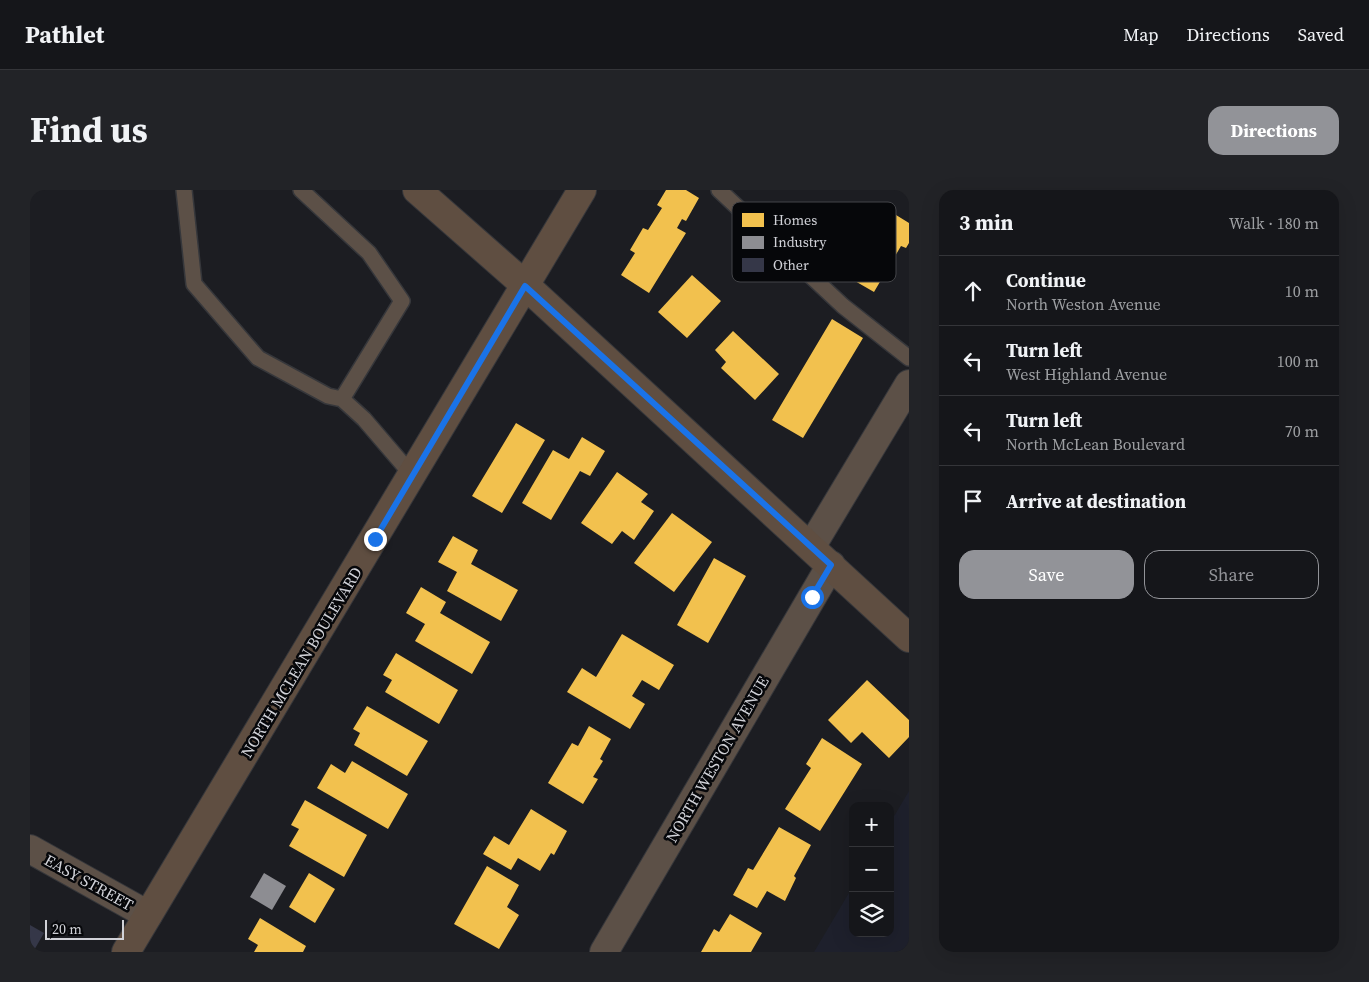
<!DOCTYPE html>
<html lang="en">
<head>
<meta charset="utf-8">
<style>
	:root { --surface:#15161a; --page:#222327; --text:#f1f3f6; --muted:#9d9fa2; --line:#343539; --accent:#929398 }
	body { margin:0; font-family:"Source Serif 4",serif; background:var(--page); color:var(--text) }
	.controls { position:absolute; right:15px; bottom:15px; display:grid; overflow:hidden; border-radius:10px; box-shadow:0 5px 20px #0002 }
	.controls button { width:45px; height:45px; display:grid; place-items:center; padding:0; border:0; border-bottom:1px solid var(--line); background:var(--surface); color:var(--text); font:25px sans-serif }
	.scale { position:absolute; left:15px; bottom:12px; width:79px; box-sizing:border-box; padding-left:5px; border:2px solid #d1d2d8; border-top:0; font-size:14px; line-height:18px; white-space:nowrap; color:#d1d2d8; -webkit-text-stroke:4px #06070a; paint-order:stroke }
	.stop { position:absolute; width:15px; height:15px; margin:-11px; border:4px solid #1a73e8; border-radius:50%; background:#fff }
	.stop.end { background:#1a73e8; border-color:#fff; box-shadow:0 1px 5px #0008 }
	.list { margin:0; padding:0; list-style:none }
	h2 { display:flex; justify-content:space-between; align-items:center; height:65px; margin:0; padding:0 20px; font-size:21px }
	h2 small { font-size:16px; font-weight:400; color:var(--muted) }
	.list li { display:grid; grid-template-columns:32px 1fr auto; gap:15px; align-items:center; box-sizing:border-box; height:70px; padding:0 20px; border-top:1px solid var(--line) }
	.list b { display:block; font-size:19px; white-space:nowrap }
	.list p { margin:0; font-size:16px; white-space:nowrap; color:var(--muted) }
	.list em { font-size:16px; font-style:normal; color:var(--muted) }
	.actions { display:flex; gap:10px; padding:15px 20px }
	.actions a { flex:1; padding:11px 0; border:1px solid var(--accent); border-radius:15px; text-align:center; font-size:18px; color:var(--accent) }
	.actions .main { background:var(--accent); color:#fff }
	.icon { flex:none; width:28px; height:28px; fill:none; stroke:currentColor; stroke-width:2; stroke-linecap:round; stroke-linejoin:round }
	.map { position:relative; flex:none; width:879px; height:762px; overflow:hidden; border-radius:15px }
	header { display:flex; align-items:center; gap:30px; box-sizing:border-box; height:70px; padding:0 25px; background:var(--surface); border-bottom:1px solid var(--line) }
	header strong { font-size:24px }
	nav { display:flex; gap:28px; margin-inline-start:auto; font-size:18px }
	.intro { display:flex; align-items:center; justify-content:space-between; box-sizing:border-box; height:120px; padding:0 30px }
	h1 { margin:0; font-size:35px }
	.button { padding:12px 22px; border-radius:15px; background:var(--accent); color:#fff; font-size:18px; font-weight:700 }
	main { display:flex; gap:30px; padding:0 30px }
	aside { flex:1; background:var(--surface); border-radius:15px; box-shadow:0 5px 20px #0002 }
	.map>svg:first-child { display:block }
</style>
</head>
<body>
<header>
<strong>Pathlet</strong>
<nav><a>Map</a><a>Directions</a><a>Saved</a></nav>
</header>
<div class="intro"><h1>Find us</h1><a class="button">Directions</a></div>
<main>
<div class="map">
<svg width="879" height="762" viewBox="0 0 879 762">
	<rect width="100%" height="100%" fill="#1c1d22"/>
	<path fill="#1e202c" d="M879,601v161h-95l39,-66v47h37v-110z"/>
	<path fill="#f2c14e" d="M636,0h20l13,8 -13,23 -4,-2 -5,9 9,5 -37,60 -28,-18 14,-22 -5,-3 13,-22 5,2 14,-22 -5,-3z
		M845,12l34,21v20l-3,5 -5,-2 -27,46 -33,-19 27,-47 -5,-3z
		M662,85l29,26 -34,37 -29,-26z
		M802,129l31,19 -60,100 -31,-18z
		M703,141l46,43 -24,26 -34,-32 5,-6 -11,-12z
		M486,233l29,17 -43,73 -30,-17z
		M552,247l23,14 -15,25 -10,-5 -29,49 -29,-17 31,-53 16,9z
		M587,282l31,22 -7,8 13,9 -20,29 -12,-9 -10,13 -31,-21z
		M642,323l40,29 -38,50 -40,-29z
		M423,346l25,14 -7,14 47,26 -17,31 -54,-30 10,-19 -19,-10z
		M684,368l32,18 -38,67 -31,-18z
		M391,397l25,15 -6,11 50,29 -18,32 -57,-33 10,-17 -19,-11z
		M592,444l52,31 -15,25 -17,-10 -10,16 13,8 -15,25 -63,-37 15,-24 14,9z
		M366,463l62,37 -19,34 -54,-32 7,-12 -9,-5z
		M837,490l42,40v17l-20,21 -27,-26 -11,11 -23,-23z
		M337,516l61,35 -21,35 -53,-31 6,-12 -7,-4z
		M559,536l22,13 -11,20 3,2 -10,16 5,2 -15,25 -35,-21 24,-40 6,3z
		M792,548l40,26 -42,67 -35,-22 26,-41 -5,-4z
		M322,571l56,33 -20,35 -71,-41 14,-24 14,9z
		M275,610l62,35 -23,42 -55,-31 10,-17 -8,-4z
		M501,619l36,22 -13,24 -3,-2 -11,18 -22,-13 -7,12 -28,-16 11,-18 15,9z
		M749,637l32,18 -17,31 2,2 -11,23 -18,-10 -10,17 -24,-13 15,-27 5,2z
		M457,676l32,19 -12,22 12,8 -20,34 -45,-25z
		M279,683l26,16 -20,34 -26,-16z
		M700,724l32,19 -11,19h-50l13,-23 5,3z
		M230,728l46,28 -3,6h-49l4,-7 -10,-6z"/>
	<path fill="#8d8d92" d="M234,683l22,13 -14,24 -22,-13z"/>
	<path fill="#353748" d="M0,735l14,8 -11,19h-3z"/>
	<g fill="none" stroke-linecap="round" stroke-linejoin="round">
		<g stroke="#36373b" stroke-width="18">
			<path id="lane" d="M154,0l10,94 64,74 70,38 14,3 22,20 48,56
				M271,0l68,63 33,48 -60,98
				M689,0l124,116 66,52"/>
		</g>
		<g stroke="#36373b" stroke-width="30">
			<path id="street" d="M781,357l98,-163
				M0,659l118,66
				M574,762l227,-387"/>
		</g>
		<g stroke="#36373b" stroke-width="30">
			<path id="secondary" d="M387,0l108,95 384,353
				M96,762l456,-762"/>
		</g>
		<use href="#lane" stroke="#5c5047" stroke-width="15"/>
		<use href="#street" stroke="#5c5047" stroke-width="28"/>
		<use href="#secondary" stroke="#5f4e41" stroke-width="28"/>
	</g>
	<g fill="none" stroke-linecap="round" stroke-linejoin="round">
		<path stroke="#1a73e8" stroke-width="6" d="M345,349l150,-253 306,279 -19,32"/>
	</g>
	<g text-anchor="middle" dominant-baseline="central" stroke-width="5" stroke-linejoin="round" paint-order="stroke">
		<g font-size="16" fill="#d1d2d8" stroke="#06070a">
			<text transform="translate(271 472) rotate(-59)">NORTH MCLEAN BOULEVARD</text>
			<text transform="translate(687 569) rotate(-60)">NORTH WESTON AVENUE</text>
			<text transform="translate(59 692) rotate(29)">EASY STREET</text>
		</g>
	</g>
	<rect x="702" y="12" width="164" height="80" rx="8" fill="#06070a" stroke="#434448" stroke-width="1"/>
	<rect x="712" y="23" width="22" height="14" fill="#f2c14e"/>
	<rect x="712" y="46" width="22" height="13" fill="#8d8d92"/>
	<rect x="712" y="68" width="22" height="14" fill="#353748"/>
	<g font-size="14" fill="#d1d2d8">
		<text x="743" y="35">Homes</text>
		<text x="743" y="57">Industry</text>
		<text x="743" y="80">Other</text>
	</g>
</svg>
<div class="controls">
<button>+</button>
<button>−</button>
<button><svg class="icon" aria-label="layers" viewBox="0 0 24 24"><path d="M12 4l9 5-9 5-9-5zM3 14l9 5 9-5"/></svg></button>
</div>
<div class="scale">20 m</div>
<div class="stop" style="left:782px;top:407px"></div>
<div class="stop end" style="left:345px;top:349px"></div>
</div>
<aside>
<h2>3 min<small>Walk · 180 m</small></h2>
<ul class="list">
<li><svg class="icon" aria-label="ahead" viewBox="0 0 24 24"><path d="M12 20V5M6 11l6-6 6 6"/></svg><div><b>Continue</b><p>North Weston Avenue</p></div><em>10 m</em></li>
<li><svg class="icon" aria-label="left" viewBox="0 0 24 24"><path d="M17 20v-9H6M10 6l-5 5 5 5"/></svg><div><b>Turn left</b><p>West Highland Avenue</p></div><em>100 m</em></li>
<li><svg class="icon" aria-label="left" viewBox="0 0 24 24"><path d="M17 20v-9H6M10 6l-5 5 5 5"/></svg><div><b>Turn left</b><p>North McLean Boulevard</p></div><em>70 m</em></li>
<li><svg class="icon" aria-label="arrive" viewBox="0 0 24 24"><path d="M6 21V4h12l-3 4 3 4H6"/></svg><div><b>Arrive at destination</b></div></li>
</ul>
<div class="actions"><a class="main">Save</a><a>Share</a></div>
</aside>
</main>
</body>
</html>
